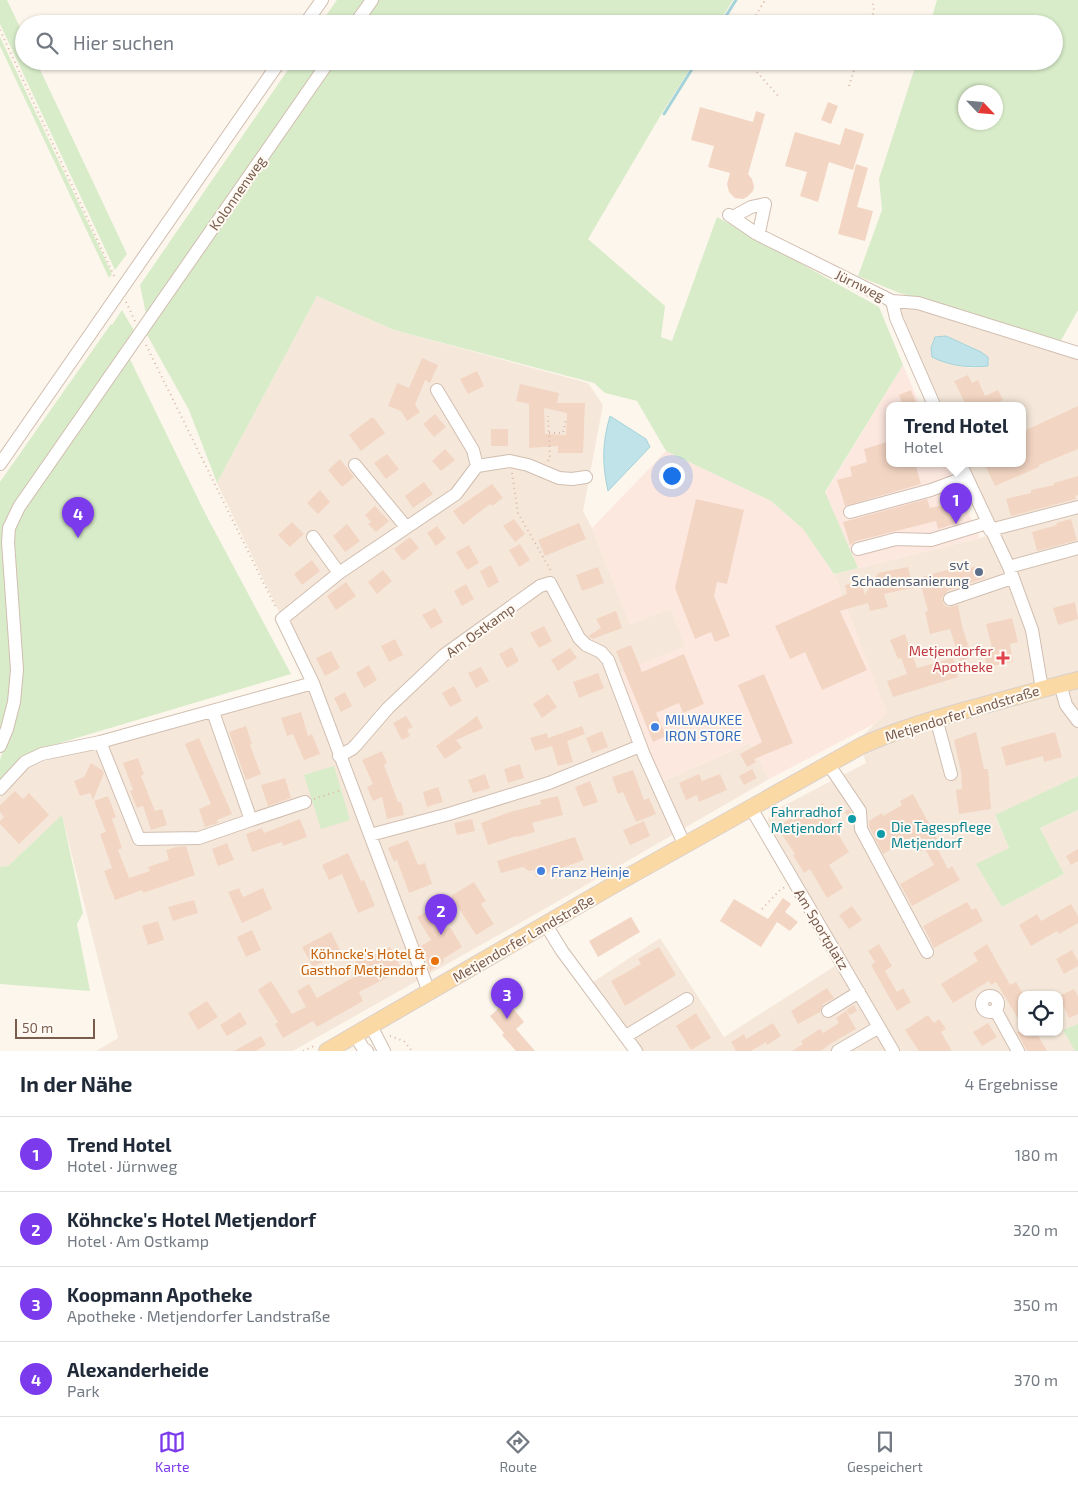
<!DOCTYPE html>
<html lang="de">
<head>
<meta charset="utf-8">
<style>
	:root { --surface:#fff; --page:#f6f6f7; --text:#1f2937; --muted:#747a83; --line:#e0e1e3; --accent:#7c3aed }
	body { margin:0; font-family:"Exo 2",sans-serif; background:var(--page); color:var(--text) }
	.controls { position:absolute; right:15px; bottom:15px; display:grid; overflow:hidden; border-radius:10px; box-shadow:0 1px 4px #0004 }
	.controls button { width:45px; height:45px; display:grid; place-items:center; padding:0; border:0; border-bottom:1px solid var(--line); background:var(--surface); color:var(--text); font:25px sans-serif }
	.compass { position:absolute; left:958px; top:85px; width:45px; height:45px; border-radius:50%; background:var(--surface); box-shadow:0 1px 4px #0004; rotate:116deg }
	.scale { position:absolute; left:15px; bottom:12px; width:80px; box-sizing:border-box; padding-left:5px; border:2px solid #7a5c4d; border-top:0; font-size:14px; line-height:18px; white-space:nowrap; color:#7a5c4d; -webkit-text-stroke:4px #fffaf3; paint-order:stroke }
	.you { position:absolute; left:671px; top:475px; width:18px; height:18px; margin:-12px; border:4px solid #fff; border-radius:50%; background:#1a73e8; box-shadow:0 0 0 8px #1a73e833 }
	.badge { display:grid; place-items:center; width:32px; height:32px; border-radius:50%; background:var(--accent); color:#fff; font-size:16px; font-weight:700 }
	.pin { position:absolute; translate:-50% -41px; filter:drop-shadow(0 1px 2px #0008) }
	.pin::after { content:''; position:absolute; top:26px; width:18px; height:15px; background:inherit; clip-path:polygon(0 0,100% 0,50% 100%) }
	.popup { position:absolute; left:886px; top:402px; width:140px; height:65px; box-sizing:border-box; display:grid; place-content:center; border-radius:10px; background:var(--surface); filter:drop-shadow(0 1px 4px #0005); font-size:16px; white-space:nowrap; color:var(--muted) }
	.popup b { font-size:19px; color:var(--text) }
	.popup::after { content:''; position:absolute; left:50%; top:100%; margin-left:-10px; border:10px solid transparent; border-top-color:var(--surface) }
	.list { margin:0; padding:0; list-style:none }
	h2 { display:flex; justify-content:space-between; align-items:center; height:65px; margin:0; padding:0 20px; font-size:21px }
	h2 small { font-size:16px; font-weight:400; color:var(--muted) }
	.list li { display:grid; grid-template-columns:32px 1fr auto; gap:15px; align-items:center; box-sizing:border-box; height:75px; padding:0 20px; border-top:1px solid var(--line) }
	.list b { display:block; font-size:19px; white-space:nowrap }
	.list p { margin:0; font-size:16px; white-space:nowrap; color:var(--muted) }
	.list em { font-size:16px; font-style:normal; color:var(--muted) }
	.icon { flex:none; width:28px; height:28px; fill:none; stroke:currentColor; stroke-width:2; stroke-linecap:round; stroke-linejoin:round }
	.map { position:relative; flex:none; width:1078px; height:1051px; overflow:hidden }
	.search { position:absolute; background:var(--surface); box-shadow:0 1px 4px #0004; left:15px; right:15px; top:15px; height:55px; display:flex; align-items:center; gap:12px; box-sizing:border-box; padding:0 18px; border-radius:28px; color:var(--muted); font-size:19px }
	.sheet { height:365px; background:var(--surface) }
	nav { display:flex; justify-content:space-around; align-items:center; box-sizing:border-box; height:70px; border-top:1px solid var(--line); background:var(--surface); font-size:14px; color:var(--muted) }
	nav a { display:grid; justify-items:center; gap:2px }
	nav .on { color:var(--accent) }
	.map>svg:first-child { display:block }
</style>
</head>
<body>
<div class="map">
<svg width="1078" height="1051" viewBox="0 0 1078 1051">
	<rect width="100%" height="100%" fill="#fdf6ec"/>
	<path fill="#f5e8da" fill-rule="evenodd" d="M317,296l77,34 194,53 15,22 -20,106 9,17 38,96 41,-16 15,38 -23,135 87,-38 19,36 -228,132 -248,140h-197l22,-13 -56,-222 -54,50 -8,1v-70l19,-25 29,-12 265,-77 -96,-200z
		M892,301l186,55v420l-83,40 14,32 -7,59 62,-33 -24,-46 38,-18v241h-436l-26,-39 -23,-30 67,-44 64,99 122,-78 -76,-133 -2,-7 3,-5 12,-8 83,-43 -7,-24 27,-26 -52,-139 146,-36 14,-5 -32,-70h60v-58h-86zM946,336l35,16 7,14 -16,2 -13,-2zM1022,995h37v37h-37z"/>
	<path fill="#fde8e0" d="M903,365l17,40h-30v58h56l34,75 -122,30 -33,-75z
		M666,451l105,50 32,28 31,45 53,139 -11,10 -107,56 -19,-36 -87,38 -45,-108 68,-27 -15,-38 -41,16 -38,-96z"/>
	<path fill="#d8ecc9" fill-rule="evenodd" d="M0,0h7l17,36v25h12l91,193 -12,16 -115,-246z
		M337,0h30l-16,24h-31z
		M378,0h355l-15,24h-357z
		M937,0h141v310l-19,34 -162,-52 -39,-16 24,-66 -3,-31 38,-118h137v-37h-124zM966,92h30v30h-30z
		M0,37l112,237 -3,4 -109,-232z
		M294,61h31l-178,258 -7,-34z
		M335,61h360l-33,52 -74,126 77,67 -4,31 11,4 45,-124 162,90 24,58 -78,127 33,76 -24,6 -31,-45 -32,-28 -105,-50 -29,-50 -32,-8 -11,-10 -200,-53 -77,-34 -100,187 -28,-73 -43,-77z
		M122,310l14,24 -11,15 80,164 86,161 -248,74 -43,33v-21l12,-37 -12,23v-264l111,-158 1,1z
		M334,766l16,54 -29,9 -17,-54z
		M1078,776v34l-38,18 24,46 -62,33 -26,-43 33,-16 -14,-33z
		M62,815l21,98 -6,11 13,67 -90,-7v-117l8,-1z
		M1078,1024v27h-3l-12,-21z"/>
	<path fill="#bfe3e8" stroke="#a5d3da" d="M946,336l35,16 7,5v9c-19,2 -38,0 -56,-9l-1,-9 4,-11z
		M610,416l36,23 4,8 -42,44c-6,-27 -6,-48 2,-75z"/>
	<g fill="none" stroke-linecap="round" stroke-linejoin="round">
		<path stroke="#a5d3da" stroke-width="3" d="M721,24l15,-24
			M664,114l33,-53"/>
	</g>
	<path fill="#f3d5c3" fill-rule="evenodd" d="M828,102l10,4 -7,18 -10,-4z
		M700,107l53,15 3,-11 9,3 -17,60 4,5 2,8 -1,4 -6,6 -4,2 -8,-1 -6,-6 -2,-8 3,-11 -22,-6 6,-21 -23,-6z
		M845,128l19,6 -11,36 -24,-8 -11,40 -18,-6 7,-24 -22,-6 10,-34 45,13z
		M856,164l12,4 -11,39 16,4 -8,30 -27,-7z
		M422,358l16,7 -8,18 -5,-3 -10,25 5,7 -13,9 -6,-10 -13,-5 9,-23 12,5z
		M477,371l7,15 -16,8 -8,-15z
		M968,375l4,8 6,-3 7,16 13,-6 5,10 -11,5h-26l-12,-24z
		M520,384l39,9 -2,10h28l-2,50h-25v-7l-29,2v-44l-13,-3zM544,408l23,5 -1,22 -21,-1z
		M911,390l6,15h-14l-4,-10z
		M1078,406v43l-39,16v2l-44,19 -11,-23h38v-31z
		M435,414l11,13 -12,10 -11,-13z
		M371,418h3l11,15 -24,18 -12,-16z
		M491,429h17v17h-17z
		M890,441v22h25l6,21 -76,22 -8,-26 15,-4 -2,-9 17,-5 -3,-13z
		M445,449l10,11 -14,11 -9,-10z
		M387,454l12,15 -13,10 -12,-16z
		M340,459l14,18 -12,10 -14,-17z
		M1078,476v19l-3,1 1,3 -65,17 -5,-17 25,-6v-3l23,-5v-2z
		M424,482l9,12 -20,14 -8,-12z
		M492,484l11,14 -11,8 -2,-2 -27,21 -10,-14z
		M320,490l10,12 -12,12 -11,-11z
		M696,499l48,11 -17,74 -10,-2 -3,14 16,40 -15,6 -4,-10 -16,7 -20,-51z
		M927,499l3,9 17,-4 3,8 5,-1 3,12 -20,6 -2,-8 -80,20 -6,4 -7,-23z
		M375,506l14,15 -13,11 -8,-8 3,-2 -6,-7z
		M514,519l11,15 -10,8 -12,-16z
		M1071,519l6,21 -40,11 -5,-19 25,-7 -1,-2z
		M292,522l12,12 -14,13 -12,-12z
		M579,523l7,16 -41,17 -7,-16z
		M347,524l13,17 -15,11 -12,-16z
		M437,526l9,12 -10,8 -9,-13z
		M410,537l9,11 -16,13 -9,-12z
		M520,544l10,16 -11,7 -10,-17z
		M469,545l10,18 -12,7 -11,-18z
		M312,560l8,11 -18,14 -8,-11z
		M491,565l8,17 -11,6 -8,-17z
		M964,565l2,4 15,-4 4,13 -38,13 -5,7 2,7 4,2 10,-2 4,21 10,31 -12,4 -10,-32 -20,5 -5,-22 3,-1 -7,-25 -37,8 4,13 -18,4 -2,-8 -28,8 27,59 -45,20 -17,-38 -15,7 -15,-33 72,-32 -2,-9 16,-4 4,14 13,-22 30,-6 3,13z
		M598,567l6,16 -22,8 -6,-16z
		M383,570l9,11 -15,13 -9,-12z
		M346,582l10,14 -20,14 -9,-14z
		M466,584l8,15 -12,7 -8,-15z
		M1075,602l3,17 -20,6 -5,-17z
		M435,608l8,14 -12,7 -9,-14z
		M616,611l6,17 -29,11 -2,-1 -3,-2 13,-8 -5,-9z
		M1012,618l6,24 -8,2 3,18 -26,5 -3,-17 8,-2 -6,-24z
		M544,626l8,15 -13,7 -9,-15z
		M905,634l12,34 36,-10 5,19 -65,20 -6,-16 20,-7 -6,-16 -3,1 -8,-19z
		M395,639l8,16 -14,7 -8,-16z
		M631,645l11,27 42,-18 20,50 -21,9 -4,-10 -23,10 10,23 -13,6 -37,-91z
		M512,647l7,14 -12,7 -8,-14z
		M570,648l7,10 -19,13 -7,-11z
		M331,651l9,17 -15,8 -9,-18z
		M369,665l8,15 -13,8 -8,-15z
		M481,667l8,14 -13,7 -8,-15z
		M598,673l6,15 -25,10 -6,-16z
		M764,674l29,69 -39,16 2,3 -9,5 -7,-13 22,-12 -24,-57z
		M454,686l8,15 -12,6 -8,-14z
		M345,692l7,14 -11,6 -7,-14z
		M548,694l9,13 -15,11 -9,-14z
		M301,712l7,24 4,-2 8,20 -16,6 -11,-26 -6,2 -6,-18z
		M406,716l7,11 -6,3 3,6 -8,4 -9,-17z
		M477,716l6,12 -27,12 6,8 -17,11 -9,-13z
		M246,726l6,18 -2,1 11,29 -15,6 -17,-48z
		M582,726l3,8 -18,7 6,21 -15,4 -6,-20 -17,5 -5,-13 17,-5 1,5z
		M602,731l6,16 -16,6 -6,-15z
		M976,732l8,37h4l3,40 -32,5 -3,-24 6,-1 -1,-17 -7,-32z
		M1055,732l7,25 -18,5 -1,-6 -37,10 -5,-19z
		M199,738l33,76 -15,6 1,3 -13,4 -6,-18 12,-5 -26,-60z
		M382,751l5,12 -3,2 14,37h3l3,13 -17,4 -5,-22 -9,4 -6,-14 6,-3 -11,-24z
		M138,758l6,16 -3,2 14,35 7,-2 5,16 -16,5 -8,-24 -6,2 -7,-17 3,-1 -10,-27z
		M91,763l11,7 2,3 -11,27 -3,-7 -10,3 -6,-15 10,-4z
		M520,764l4,14 -16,5 -4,-14z
		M752,769l5,9 -13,7 -5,-9z
		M633,770l11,30 5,-2 7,16 -20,8 -13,-30 -5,2 -6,-17z
		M485,774l5,14 -17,5 -5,-13z
		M699,774l3,7 18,-7 7,16 -28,12 -2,-7 -11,5 -7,-17z
		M285,778l6,20 -23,8 -7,-21z
		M590,781l8,21 -15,5 -8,-20z
		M438,787l5,15 -16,5 -4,-15z
		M15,791l8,8 6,-6 20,22 -30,29 -19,-20v-3l4,-4 -4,-5v-7z
		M913,794l28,52 -4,2 11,21 4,-3 8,14 -48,26 -12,-22 34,-19 -9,-16 -8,4 -8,-14 -26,15 -14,-27v-6l13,-8 1,3 19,-11 -2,-4z
		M108,796l8,21 -4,2 10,29 -4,2 11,28 21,-7 -2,-4 21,-7 -3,-10 10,-3 10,-1 9,29 -52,18 -1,-3 -27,10 -11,-29 8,-3 -12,-34 6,-2 -12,-31z
		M558,796l5,19 -31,8 3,9 -18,5v-1l-29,9 -7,-22 29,-11 31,-8 -1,-4z
		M823,803l10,17 -3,1 19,31 -20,13 14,23 -16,10 -17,-29 -6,4 -11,-18 2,-1 -18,-27 14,-9 2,3z
		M849,809l3,5v11l-7,-13z
		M300,819l7,18 -24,9 -1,-4 -30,10 -6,-18 16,-6 2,5z
		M472,819l3,12 -18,4 -3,-12z
		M644,821l6,15 -20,9 -7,-15z
		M575,837l9,23 -48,17 -2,-7 -5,1 -6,-4 -22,6 -4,-12z
		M408,840l10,25 7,-2 7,21 -23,9 -12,-33 -3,2 -6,-14z
		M227,843l7,17 -16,6 -6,-17z
		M1078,849v12l-7,4 -5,-9z
		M348,853l13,28 3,-1 11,26 -17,7 -16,-39 -13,6 -7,-15z
		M474,882l12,19 -5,3 13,20 -18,11 -25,-39z
		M239,888l4,9 20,-9 9,21 -30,14 -14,-31z
		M783,898l8,6 -6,8 13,10 -8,9 -13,-9 -16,25 -41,-26 14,-22 34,20z
		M194,900l4,13 -25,8 -5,-14z
		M967,902l5,8 4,-2 7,13 -49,27 -11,-22z
		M1071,904l7,12v7l-19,11 -2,-3 -26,15 -12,-21 18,-11 4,7z
		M852,906l10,14 -13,9 -10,-14z
		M431,909l13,21 6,-3 12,20 -19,12 1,3 -14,9 -9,-25 10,-6 -14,-23z
		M631,917l9,15 -42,25 -9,-16z
		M158,921l6,19 -16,5 -6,-19z
		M252,930l9,20 -15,7 -9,-20z
		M331,932l10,20 -28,15 -11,-20z
		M879,944l13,22 -7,5 12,21 6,-4 8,14 -14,9 -26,-46 4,-3 -7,-11z
		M987,944l23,41 6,-3 6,10v33l-26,-43 -5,3 -2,-4 -36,22 -12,-19 37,-23 -5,-8z
		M390,947l12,23 -43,22 4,9 -46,26 -4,-6 -30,17 -8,-14 3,-2 -20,-32 13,-9 21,33 14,-7 -9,-16 12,-7 8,14 44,-25 -9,-18 13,-7 5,9z
		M659,947l17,28 -51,31 -14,-25 30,-17 -3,-5z
		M1072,950l6,11v5l-14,8 -8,-15z
		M827,988l7,10 -11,6 -3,8 -22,12 -7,-13z
		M1074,989l4,7v18l-9,4 -10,-22z
		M207,1001l11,16 -20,13 -10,-17z
		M507,1001l17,21 -8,7 19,22h-19l-14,-16 2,-2 -14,-17z
		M854,1005l3,6 -7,4 -4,-5z
		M846,1011l10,18 -26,15 -9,7h-29l11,-7 -2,-3 19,-12 3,4 16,-10 -3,-5z
		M240,1012l7,12 -20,12 -7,-11z
		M696,1013l15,25 -20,12 -15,-24z
		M928,1015l6,8 5,-4 7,10 -5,3 11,19h-33l-14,-21z
		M773,1023l8,13 -14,9 -1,-3 -15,9h-15l-5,-9 13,-8 2,5z
		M988,1023l9,14 -15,9 -9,-14z
		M1017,1032h19l11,19h-20z
		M261,1036l5,9 -10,6h-22z"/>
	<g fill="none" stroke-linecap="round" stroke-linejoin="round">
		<g stroke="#d1beb0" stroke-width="14">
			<path id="minor" d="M305,24l17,-24
				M355,24l17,-24
				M729,215l28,19 135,67 4,17 38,87
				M733,217l18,-10 14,-3 -6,28 -2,2
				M892,301l26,2 160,50
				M437,390l36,60 4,16
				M960,463l49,104 23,63 10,59
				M0,464l280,-403
				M355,465l51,62
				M850,512l81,-22 35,-13
				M990,530l88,-23
				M313,537l26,36
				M858,549l38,-10 35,1 56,-17
				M1009,567l69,-19
				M950,599l62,-21
				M1060,684l6,21 12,16
				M213,712l38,108 -52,18 -60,1 -39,-97 213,-59
				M936,718l15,56
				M0,746l7,-17 7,-27 3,-32 -9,-128 1,-14 10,-21 310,-446
				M339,756l13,-7 4,-4 32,-37 56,-53 96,-69 10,-3 29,55 7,7 15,7 7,8 36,95 41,91
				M829,765l31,46 1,18 66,123
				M0,789l25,-27 17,-8 58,-12
				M751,808l142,243
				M251,820l54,-18
				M370,835l79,-21 100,-31 91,-37
				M546,925l16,26 74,100
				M429,992l-116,-309 -31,-64 57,-46 117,-79 21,-28 33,-5 18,4 31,13 13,1 14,-2
				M982 1004a8 8 0 1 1 16 0a8 8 0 1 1-16 0Z
				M828,1011l31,-19
				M996,1011l22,40
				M371,1026l13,25
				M355,1035l8,13 4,3
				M626,1036l61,-37
				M838,1051l41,-24"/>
		</g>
		<g stroke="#dad1cd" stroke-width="18">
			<path id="major" d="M327,1051l290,-168 244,-137c35,-16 72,-27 109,-37 36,-10 72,-20 108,-29"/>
		</g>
		<path stroke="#d9b8a5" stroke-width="2" stroke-dasharray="1 4" stroke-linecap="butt" d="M751,24l14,-24
			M870,24l4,-14 -2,-10
			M0,30l115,248
			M747,61l33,37
			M849,86l8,-25
			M126,302l9,19
			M146,345l130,263
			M549,433h14l3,-14
			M548,461l2,-3 -2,-42
			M512,473l6,40 33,58
			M314,799l27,-9
			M762,909l18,-19 5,-3
			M390,1036l14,5 8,10
			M303,1051l13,-6"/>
		<use href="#minor" stroke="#fff" stroke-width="12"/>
		<use href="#major" stroke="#fbd9a5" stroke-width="16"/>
	</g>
	<circle fill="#5c6f8a" stroke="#fffaf3" stroke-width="2" cx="979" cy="572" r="5"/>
	<path fill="#e0444e" stroke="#fffaf3" stroke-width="2" d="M1000.5 650.5h5v5h5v5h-5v5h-5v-5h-5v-5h5z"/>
	<g fill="#3f7fe0" stroke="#fffaf3" stroke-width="2">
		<circle cx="655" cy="727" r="5"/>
		<circle cx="541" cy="871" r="5"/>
	</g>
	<g fill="#0f9aa8" stroke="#fffaf3" stroke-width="2">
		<circle cx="852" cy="819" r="5"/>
		<circle cx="881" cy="834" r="5"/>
	</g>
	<circle fill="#e8710a" stroke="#fffaf3" stroke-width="2" cx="435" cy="961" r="5"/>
	<g text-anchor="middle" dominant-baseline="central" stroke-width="4" stroke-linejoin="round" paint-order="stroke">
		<g font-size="14" fill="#7a5c4d" stroke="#fffaf3">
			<text transform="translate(237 193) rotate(-55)">Kolonnenweg</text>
			<text transform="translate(860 285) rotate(26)">Jürnweg</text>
			<text transform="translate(480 630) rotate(-36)">Am Ostkamp</text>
			<text transform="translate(962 713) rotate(-17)">Metjendorfer Landstraße</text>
			<text transform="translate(822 929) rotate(59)">Am Sportplatz</text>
			<text transform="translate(523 938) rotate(-30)">Metjendorfer Landstraße</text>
		</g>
		<g font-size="14" fill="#4e5e75" stroke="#fffaf3" text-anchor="end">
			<text x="969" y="564">svt<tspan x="969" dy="16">Schadensanierung</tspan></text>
		</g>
		<g font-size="14" fill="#be3a42" stroke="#fffaf3" text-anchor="end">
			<text x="993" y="650">Metjendorfer<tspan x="993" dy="16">Apotheke</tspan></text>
		</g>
		<g font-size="14" fill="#366cbe" stroke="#fffaf3" text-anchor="start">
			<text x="665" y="719">MILWAUKEE<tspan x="665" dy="16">IRON STORE</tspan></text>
			<text x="551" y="871">Franz Heinje</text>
		</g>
		<g font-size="14" fill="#0d838f" stroke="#fffaf3" text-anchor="end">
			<text x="842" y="811">Fahrradhof<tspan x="842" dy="16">Metjendorf</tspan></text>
			<text x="891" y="826" text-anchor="start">Die Tagespflege<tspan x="891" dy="16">Metjendorf</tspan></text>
		</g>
		<g font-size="14" fill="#c56008" stroke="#fffaf3" text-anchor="end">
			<text x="425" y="953">Köhncke's Hotel &amp;<tspan x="425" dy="16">Gasthof Metjendorf</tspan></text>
		</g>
	</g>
</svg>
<div class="controls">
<button><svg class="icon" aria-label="locate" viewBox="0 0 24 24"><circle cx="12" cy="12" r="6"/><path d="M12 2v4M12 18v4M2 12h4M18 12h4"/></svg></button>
</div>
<svg class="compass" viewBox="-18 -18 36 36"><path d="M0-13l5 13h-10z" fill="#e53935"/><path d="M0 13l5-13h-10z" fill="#747a83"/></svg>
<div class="scale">50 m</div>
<div class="you"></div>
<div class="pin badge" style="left:956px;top:524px">1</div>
<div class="popup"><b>Trend Hotel</b>Hotel</div>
<div class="pin badge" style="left:441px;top:935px">2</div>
<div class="pin badge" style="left:507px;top:1019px">3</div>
<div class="pin badge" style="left:78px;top:538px">4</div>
<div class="search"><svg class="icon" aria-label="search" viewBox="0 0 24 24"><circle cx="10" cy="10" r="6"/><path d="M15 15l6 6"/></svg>Hier suchen</div>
</div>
<section class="sheet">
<h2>In der Nähe<small>4 Ergebnisse</small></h2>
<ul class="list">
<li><span class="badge">1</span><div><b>Trend Hotel</b><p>Hotel · Jürnweg</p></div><em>180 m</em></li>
<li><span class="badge">2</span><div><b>Köhncke's Hotel Metjendorf</b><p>Hotel · Am Ostkamp</p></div><em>320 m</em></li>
<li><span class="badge">3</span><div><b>Koopmann Apotheke</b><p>Apotheke · Metjendorfer Landstraße</p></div><em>350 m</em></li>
<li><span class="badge">4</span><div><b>Alexanderheide</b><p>Park</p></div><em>370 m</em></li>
</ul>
</section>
<nav>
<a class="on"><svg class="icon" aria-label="map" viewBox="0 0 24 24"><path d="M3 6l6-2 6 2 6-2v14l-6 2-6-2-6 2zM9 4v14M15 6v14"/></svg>Karte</a>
<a><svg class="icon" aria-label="directions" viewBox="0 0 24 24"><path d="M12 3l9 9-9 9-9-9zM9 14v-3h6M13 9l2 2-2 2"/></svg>Route</a>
<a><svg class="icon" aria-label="saved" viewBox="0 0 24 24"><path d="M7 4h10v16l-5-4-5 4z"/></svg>Gespeichert</a>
</nav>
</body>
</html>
